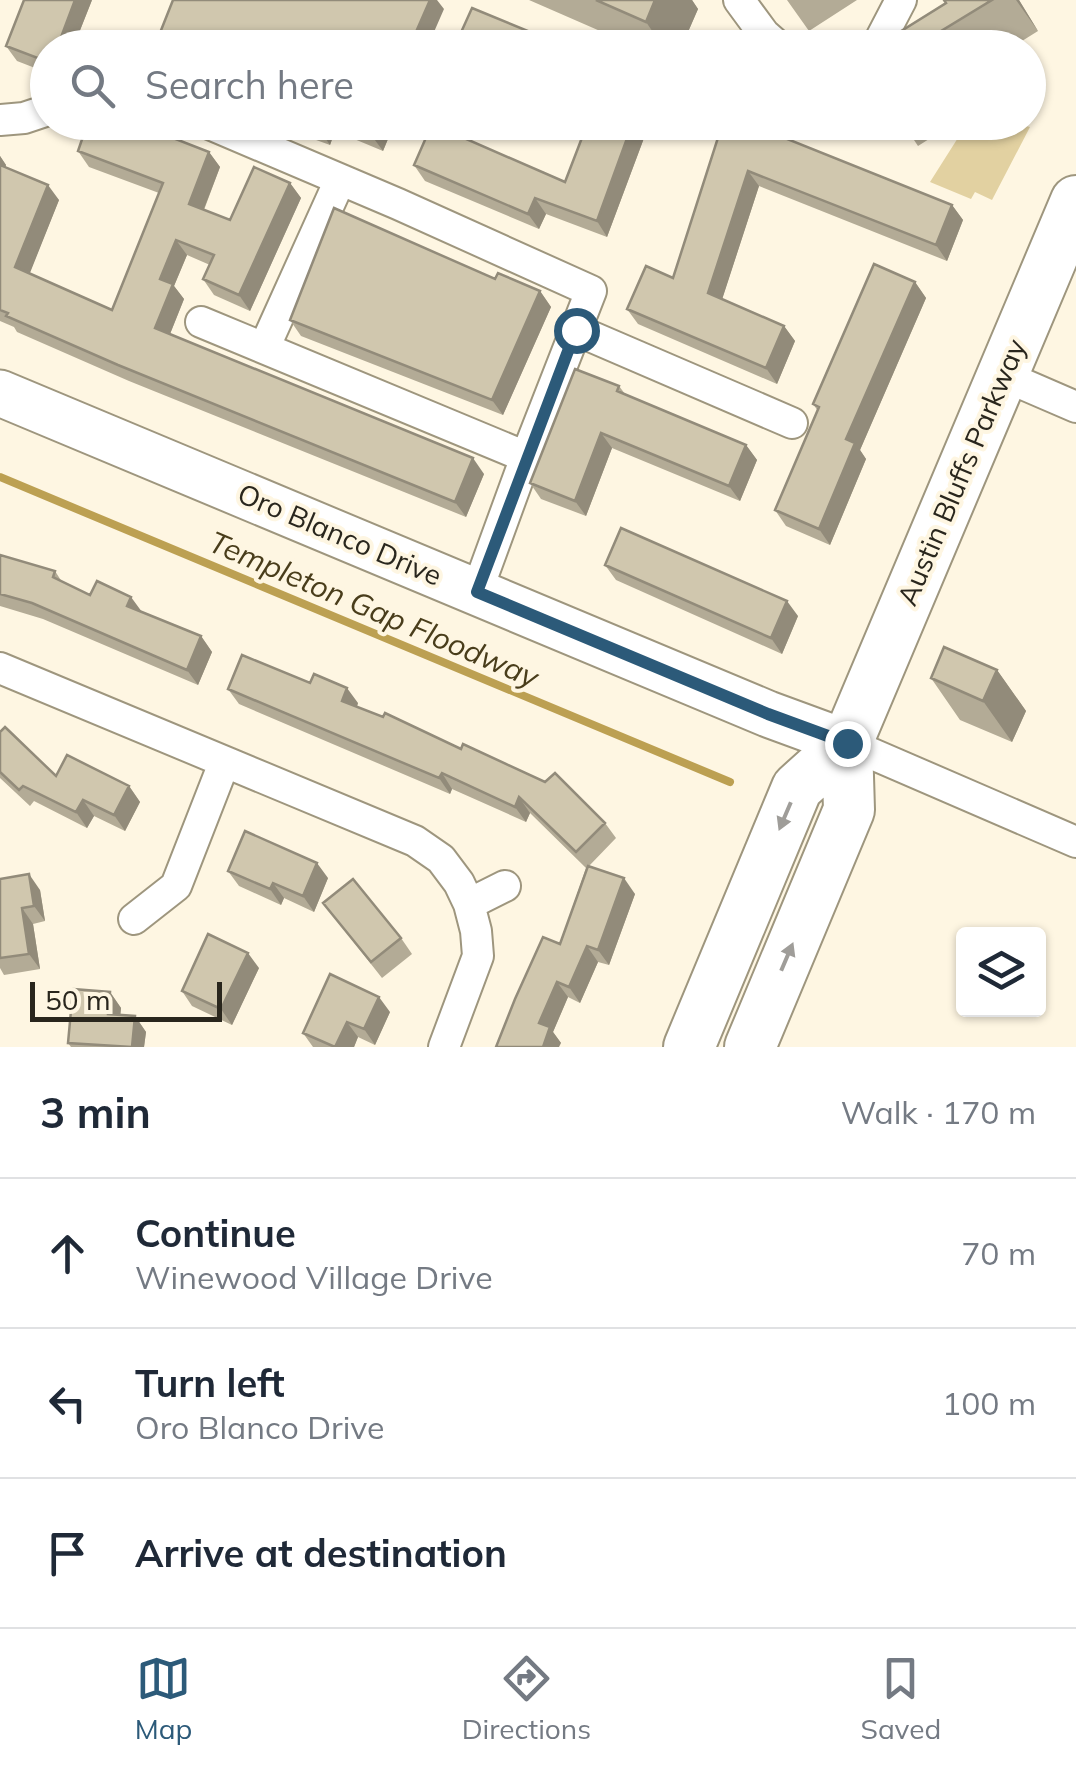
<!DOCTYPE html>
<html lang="en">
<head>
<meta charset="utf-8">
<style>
	:root { --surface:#fff; --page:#f2f2f3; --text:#1f2937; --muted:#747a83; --line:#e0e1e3; --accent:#2c5a79 }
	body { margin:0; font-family:Mulish,sans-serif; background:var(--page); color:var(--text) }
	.controls { position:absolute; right:30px; bottom:30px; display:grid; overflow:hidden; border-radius:10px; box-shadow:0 2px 8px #0004 }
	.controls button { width:90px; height:90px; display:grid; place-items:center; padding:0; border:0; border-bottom:2px solid var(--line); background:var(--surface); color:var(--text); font:50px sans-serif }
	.scale { position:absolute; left:30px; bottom:25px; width:192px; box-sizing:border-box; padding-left:10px; border:5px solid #29261d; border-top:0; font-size:28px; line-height:35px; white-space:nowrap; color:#29261d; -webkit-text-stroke:8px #fef6e2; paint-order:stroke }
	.stop { position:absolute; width:30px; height:30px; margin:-22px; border:8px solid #2c5a79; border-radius:50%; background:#fff }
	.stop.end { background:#2c5a79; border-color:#fff; box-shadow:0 2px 10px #0008 }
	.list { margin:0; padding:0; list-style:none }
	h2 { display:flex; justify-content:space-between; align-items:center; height:130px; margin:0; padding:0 40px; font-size:42px }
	h2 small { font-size:32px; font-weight:400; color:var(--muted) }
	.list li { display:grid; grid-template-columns:65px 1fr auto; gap:30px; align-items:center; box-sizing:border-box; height:150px; padding:0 40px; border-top:2px solid var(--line) }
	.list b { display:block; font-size:38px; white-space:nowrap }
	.list p { margin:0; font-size:32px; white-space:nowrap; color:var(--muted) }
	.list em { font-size:32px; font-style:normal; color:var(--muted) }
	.icon { flex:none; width:55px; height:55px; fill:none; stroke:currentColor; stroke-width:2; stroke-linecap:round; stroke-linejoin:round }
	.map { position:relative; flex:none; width:1076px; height:1047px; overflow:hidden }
	.search { position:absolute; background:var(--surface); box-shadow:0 2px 8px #0004; left:30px; right:30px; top:30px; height:110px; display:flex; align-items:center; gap:25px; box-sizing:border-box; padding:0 35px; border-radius:55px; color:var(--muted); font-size:38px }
	.sheet { height:580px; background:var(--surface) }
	nav { display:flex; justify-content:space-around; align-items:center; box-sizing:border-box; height:140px; border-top:2px solid var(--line); background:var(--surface); font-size:28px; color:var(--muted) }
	nav a { display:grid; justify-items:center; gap:5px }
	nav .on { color:var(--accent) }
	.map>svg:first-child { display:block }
</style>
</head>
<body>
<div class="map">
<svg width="1076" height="1047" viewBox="0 0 1076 1047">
	<rect width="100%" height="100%" fill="#fef6e2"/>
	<path fill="#e2d1a1" d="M968,122l47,1 15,4 -38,73 -17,-8 -4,7 -41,-17z"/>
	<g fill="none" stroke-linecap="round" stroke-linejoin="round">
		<path stroke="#bca052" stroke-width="8" d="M0,477l730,305"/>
		<g stroke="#9e967e" stroke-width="34">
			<path id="street" d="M739,0l25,34 16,14
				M876,48l25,-48
				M0,120l24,-2 24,-8
				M205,122l193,82 193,87 -65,166 -49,134
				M201,322l325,135
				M576,330l216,93
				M265,346l75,-166
				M1002,375l74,32
				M0,668l415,173 26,18 18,24 10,21 7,27 2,25 -34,91
				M847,743l229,99
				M469,904l36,-18
				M134,919l42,-33 48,-123"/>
		</g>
		<g stroke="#9e967e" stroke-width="49">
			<path id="secondary" d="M0,393l768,321 79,29"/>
		</g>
		<g stroke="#9e967e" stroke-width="54">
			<path id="primary" d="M689,1047l108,-259 50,-45 229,-542
				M750,1047l99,-237 -2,-67"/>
		</g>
		<use href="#street" stroke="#fff" stroke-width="30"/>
		<use href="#secondary" stroke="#fff" stroke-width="45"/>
		<use href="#primary" stroke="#fff" stroke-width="50"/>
	</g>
	<path fill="#b3ab96" d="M92,0l-19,48h-25v25l-31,-12 -11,-15z
		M529,0h163l6,9 -17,39h-42z
		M787,0h70l-48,31z
		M944,0h75l19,31 -27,17h-137l72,-45z
		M88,122h48l1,2 72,28 11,15 -16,43 26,10 60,-37 11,15 -51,113 -36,-16 -11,-16 7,-14 -23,-10 -13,31 10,13 -14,35 314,140 -18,43 -337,-136 -112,-49 -3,-5 -14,-6v-165l6,9 -1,2 54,33 -30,74 83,36 47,-117 -70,-26 -11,-16z
		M296,122h99l-12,29 -48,-20 -5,14 -25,-9z
		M588,122h62l-43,115 -61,-23 -7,15 -114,-48 -11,-16 151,17z
		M723,122l229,83 11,15 -16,41 -188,-75 -37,113 62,27 11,15 -18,43 -139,-60 -11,-15 46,-31z
		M902,122h54l-38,24z
		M495,279l45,12 11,16 -48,108 -202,-79 -11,-16z
		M915,282l11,16 -66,152 6,9 -36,86 -44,-19 -11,-16 43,-99 -5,-7z
		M619,386l6,8 121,51 11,15 -17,41 -128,-53 -26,68 -45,-17 -11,-16z
		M0,555l55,16 7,11 28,13 52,17 59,24 11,16 -14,33 -155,-66 -43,-13z
		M605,565l193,51 -16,38 -166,-74z
		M997,670l29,41 -14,31 -52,-22 -29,-42z
		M228,689l130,14 -1,4 248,116 11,15 -27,28 46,28 -26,71 -11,-3 -18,41 -12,-6 -15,35 8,11 -65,4 64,-103 26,-76 -56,-55 -4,9 -74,-33 -2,5 -211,-90z
		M0,732l56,44 73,10 11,16 -15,29 -31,-15 -7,12 -53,-27 -4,5 -30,-28z
		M228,871l100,7 -14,34 -30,-14 -3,7 -42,-19z
		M0,879l40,11 5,31 -12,3 7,45 -36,6 -4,-7z
		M323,903l78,35 11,16 -30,24z
		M259,968l-27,57 -40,-19 -10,-15z
		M110,992l11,16 -1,7 15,1 11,16 -2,15h-73l-3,-4z
		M390,1012l-15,33 -17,-8 -4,10h-41l-10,-14z"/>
	<path fill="#928b7a" d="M75,0h17l-19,48h-16z
		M430,0h7l7,9 -17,39h-18z
		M655,0h37l6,9 -17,39h-17l-18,-26z
		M1016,0h3l19,31z
		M321,122h8l6,9 -5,14 -11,-16z
		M378,122h17l-12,29 -11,-15z
		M633,122h17l-43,115 -10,-16z
		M209,152l11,15 -20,52 -11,-15z
		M0,156l6,9 -4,12 -2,-2z
		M748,171l11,15 -40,123 -11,-16z
		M290,183l11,15 -51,113 -11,-16z
		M48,185l11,15 -33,83 -11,-16z
		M535,198l11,16 -7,15 -11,-15z
		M952,205l11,15 -16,41 -11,-16z
		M176,240l11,15 -13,31 10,13 -18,45 -11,-16 5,-49z
		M915,282l11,16 -66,152 6,9 -36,86 -11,-16 27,-90z
		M540,291l11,16 -48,108 -11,-15z
		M784,326l11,15 -18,43 -11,-16z
		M601,433l11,15 -26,68 -11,-15z
		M746,445l11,15 -17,41 -11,-15z
		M473,458l11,16 -18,43 -11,-15z
		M131,597l11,15 -15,-6z
		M787,601l11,15 -16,38 -11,-16z
		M201,636l11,16 -14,33 -11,-15z
		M997,670l29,41 -14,31 -29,-41z
		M347,688l11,15 -5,13 -11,-15z
		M442,773l10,16 -2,5 -11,-16z
		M129,786l11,16 -15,29 -11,-16z
		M519,797l11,16 -4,9 -11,-15z
		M83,800l11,16 -7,12 -11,-16z
		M317,863l11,15 -14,34 -11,-16z
		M29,874l11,16 5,31 -11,-15z
		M624,878l11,16 -26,71 -11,-15z
		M273,883l11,15 -3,7 -11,-16z
		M22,908l11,16 7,45 -11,-15z
		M587,946l11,16 -18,41 -11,-16z
		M248,953l11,15 -27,57 -11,-16z
		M557,982l11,15 -15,35 8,11 -2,4h-16l-4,-24z
		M110,992l11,16 -2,22 -11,-16z
		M379,997l11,15 -15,33 -11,-16z
		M135,1016l11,16 -2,15h-12z
		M347,1022l11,15 -4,10h-19z"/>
	<path fill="#d0c7ae" stroke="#928b7a" stroke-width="2.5" d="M24,0h51l-18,48h-9v14l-42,-16z
		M173,0h257l-21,48h-255z
		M596,0h59l-9,22z
		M944,0h48l-59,36 7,12h-66l72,-45z
		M472,8l97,40h-115z
		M88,122h44l77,30 -20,52 41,16 24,-53 36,16 -51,112 -36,-16 11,-24 -38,-15 -16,39 13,5 -18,44 318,130 -18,44 -337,-137 -112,-49 2,-3 -8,-3v-145l48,20 -33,82 97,43 51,-127 -85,-32z
		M300,122h21l-2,7z
		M341,122h37l-6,14z
		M588,122h45l-36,99 -62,-23 -7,16 -114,-49 18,-41 133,58z
		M723,122h22l207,83 -16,40 -188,-74 -40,122 76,33 -18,42 -139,-59 19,-43 27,12z
		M334,208l161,71 3,-6 42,18 -48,109 -202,-80z
		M874,264l41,18 -69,157 9,4 -36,86 -44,-19 44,-103 -6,-3z
		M575,369l44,17 -2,5 129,54 -17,41 -128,-53 -26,68 -45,-18z
		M621,528l166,73 -16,37 -166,-73z
		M0,555l55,16 -2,6 37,18 7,-14 34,16 -4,9 74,30 -14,34 -155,-67 -32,-9z
		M944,647l53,23 -14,31 -52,-23z
		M242,655l68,28 4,-9 33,14 -5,13 41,16 2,-4 76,36 2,-5 82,38 10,-9 50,50 -29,29 -57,-55 -4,10 -73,-34 -3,5 -211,-89z
		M5,727l51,49 11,-21 62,31 -15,29 -31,-15 -7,12 -53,-26 -4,4 -19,-18v-40z
		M245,831l72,32 -14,33 -30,-13 -3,6 -42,-18z
		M588,866l36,12 -26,72 -11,-4 -18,41 -12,-5 -18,41 11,4 -7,20h-47l19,-48 28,-62 17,7z
		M29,874l5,32 -12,2 7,46 -29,4v-79z
		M353,879l48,59 -30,24 -48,-59z
		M208,934l40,19 -27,56 -39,-18z
		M330,974l49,23 -15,32 -17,-7 -12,25 -32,-14z
		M73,989l37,3 -2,22 27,2 -3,31 -64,-4z"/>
	<defs><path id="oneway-solid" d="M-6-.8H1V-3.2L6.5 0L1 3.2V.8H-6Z" transform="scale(2.5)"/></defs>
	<g fill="#9f9d99">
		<use href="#oneway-solid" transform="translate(785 816) rotate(113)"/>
		<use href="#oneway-solid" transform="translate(787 957) rotate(-67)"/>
	</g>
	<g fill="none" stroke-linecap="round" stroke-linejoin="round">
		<path stroke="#2c5a79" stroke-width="12" d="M576,330l-99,262 291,122 79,29"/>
	</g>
	<g text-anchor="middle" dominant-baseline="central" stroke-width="8" stroke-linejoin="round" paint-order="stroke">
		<g font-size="28" fill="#29261d" stroke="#fef6e2">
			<text transform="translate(961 472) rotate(-67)">Austin Bluffs Parkway</text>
			<text transform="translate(340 534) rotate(23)">Oro Blanco Drive</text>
		</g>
		<g font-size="30" font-style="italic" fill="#493d1b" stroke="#fef6e2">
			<text transform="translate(374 609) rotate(23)">Templeton Gap Floodway</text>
		</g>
	</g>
</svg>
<div class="controls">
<button><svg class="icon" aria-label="layers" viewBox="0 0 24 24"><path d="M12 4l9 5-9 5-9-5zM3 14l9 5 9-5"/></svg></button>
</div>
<div class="scale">50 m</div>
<div class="stop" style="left:576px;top:330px"></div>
<div class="stop end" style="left:847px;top:743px"></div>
<div class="search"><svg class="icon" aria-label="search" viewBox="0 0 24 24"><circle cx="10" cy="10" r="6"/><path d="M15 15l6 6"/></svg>Search here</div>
</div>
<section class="sheet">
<h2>3 min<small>Walk · 170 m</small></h2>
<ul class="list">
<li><svg class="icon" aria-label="ahead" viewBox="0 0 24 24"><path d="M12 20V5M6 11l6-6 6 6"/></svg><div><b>Continue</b><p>Winewood Village Drive</p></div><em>70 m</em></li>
<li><svg class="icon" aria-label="left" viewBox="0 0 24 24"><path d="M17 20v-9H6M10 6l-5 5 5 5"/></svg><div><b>Turn left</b><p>Oro Blanco Drive</p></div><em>100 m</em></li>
<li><svg class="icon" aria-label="arrive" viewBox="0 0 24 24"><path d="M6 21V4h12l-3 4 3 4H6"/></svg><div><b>Arrive at destination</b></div></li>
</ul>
</section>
<nav>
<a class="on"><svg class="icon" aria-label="map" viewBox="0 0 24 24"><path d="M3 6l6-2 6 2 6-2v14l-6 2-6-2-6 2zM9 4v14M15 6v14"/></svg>Map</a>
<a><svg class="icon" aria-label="directions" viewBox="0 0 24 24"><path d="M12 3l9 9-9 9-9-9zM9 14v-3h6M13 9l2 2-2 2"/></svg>Directions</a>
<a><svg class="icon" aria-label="saved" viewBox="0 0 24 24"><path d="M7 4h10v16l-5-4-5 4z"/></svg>Saved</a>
</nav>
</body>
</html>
